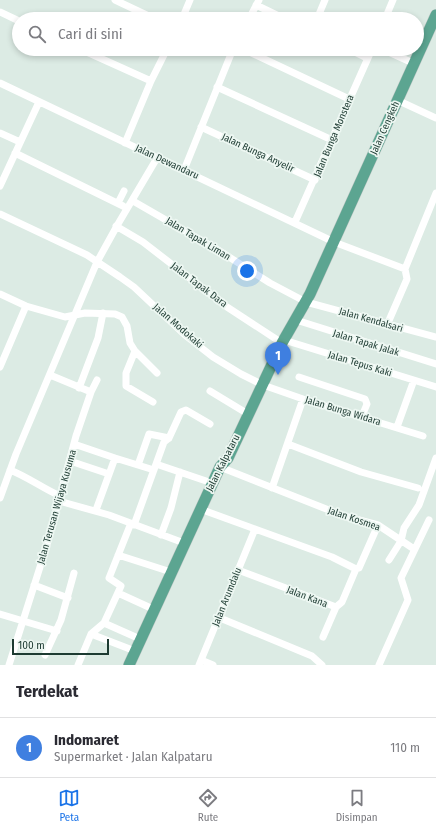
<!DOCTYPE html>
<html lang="id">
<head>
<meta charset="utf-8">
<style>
	:root { --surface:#fff; --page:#f2f2f3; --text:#2b2b33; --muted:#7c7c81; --line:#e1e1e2; --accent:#1a73e8 }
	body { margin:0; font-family:"Fira Sans Condensed",sans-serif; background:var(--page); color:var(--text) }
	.scale { position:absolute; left:12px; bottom:10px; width:97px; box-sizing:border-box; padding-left:4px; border:2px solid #1d3b32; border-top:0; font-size:11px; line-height:14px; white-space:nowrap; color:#1d3b32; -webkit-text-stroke:3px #edf7f2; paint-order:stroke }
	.you { position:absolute; left:247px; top:271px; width:14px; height:14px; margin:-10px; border:3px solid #fff; border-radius:50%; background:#1a73e8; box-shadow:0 0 0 6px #1a73e833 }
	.badge { display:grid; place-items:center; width:26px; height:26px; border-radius:50%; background:var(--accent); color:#fff; font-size:13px; font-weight:700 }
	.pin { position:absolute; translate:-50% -33px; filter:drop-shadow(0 1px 2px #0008) }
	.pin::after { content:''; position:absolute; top:21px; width:14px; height:12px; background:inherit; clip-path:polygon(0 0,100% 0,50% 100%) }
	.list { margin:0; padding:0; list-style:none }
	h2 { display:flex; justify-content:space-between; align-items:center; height:52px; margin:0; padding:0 16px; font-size:17px }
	h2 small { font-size:13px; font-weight:400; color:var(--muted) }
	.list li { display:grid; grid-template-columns:26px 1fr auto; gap:12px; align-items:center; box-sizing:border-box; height:60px; padding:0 16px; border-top:1px solid var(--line) }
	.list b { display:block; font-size:15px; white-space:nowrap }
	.list p { margin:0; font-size:13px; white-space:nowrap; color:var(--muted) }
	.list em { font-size:13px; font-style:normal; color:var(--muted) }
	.icon { flex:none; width:22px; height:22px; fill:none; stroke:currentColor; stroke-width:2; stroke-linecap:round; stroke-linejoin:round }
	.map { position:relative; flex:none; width:436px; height:665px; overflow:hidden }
	.search { position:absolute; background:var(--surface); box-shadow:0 2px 6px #0003; left:12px; right:12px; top:12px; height:44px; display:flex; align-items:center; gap:10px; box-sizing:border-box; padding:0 14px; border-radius:22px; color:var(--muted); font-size:15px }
	.sheet { height:112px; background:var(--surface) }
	nav { display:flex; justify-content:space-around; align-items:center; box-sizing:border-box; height:56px; border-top:1px solid var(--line); background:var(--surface); font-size:11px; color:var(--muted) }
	nav a { display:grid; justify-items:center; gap:2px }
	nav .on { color:var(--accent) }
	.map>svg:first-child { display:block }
</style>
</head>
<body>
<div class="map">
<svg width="436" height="665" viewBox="0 0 436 665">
	<rect width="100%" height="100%" fill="#dcebe4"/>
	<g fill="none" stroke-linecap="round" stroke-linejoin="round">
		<g stroke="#c0c8c6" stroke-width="12">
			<path id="primary" d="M129,665l91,-198 8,-9 54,-115 28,-49 126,-279"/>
		</g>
		<path stroke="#fff" stroke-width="7" d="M115,0l40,19
			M256,5l29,14
			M0,12l19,9
			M182,19l8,-19
			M249,19l10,-19
			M317,19l8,-19
			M385,19l8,-19
			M80,49l71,32
			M221,49l10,4
			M243,49l106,50
			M349,49l18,9
			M382,49l33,15
			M0,83l334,159 71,27
			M217,87l115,53
			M397,100l39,18
			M201,127l114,53
			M0,133l20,9
			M125,143l26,-62 16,-32
			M15,153l108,53
			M184,170l49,-121
			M0,186l39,-84
			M133,201l85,49 52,33 36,19 130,35
			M118,203l6,-12
			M0,214l87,41 33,22 14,10 51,48 28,22 28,17 22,11 40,14 120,37
			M295,222l77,-173
			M116,226l27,16 84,65 55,36
			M0,294l26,12 39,11 20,-4 30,1 7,3 5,9 3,17 5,8 22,22
			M296,320l140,44
			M387,325l20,-46 -2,-10 31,-76
			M284,340l152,47
			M135,351l-9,22v13l27,16
			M0,367l26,-61
			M299,377l66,22 2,5 -5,12
			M79,388l19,-50 5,-25
			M210,391l38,23
			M91,392l6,-12
			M397,427l17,-47
			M74,444l41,14
			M288,444l73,28 57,16
			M70,461l39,13
			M156,464l56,19
			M138,465l11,-31 20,4
			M220,467l124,49 34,9 36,24
			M10,470c18,7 32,18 50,26
			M272,488l31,-89
			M0,498l16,-44 81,-192 21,-38 39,-66
			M59,501l50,14 75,28
			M200,509l132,48 24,12
			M96,510l19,-52 39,12
			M134,525l30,-83 5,-4 12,-26 5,-2 24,14
			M161,535l10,-27 9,-36
			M118,555l53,17
			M389,560l12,-19 3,-13 15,-23 17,-47
			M238,570l98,37 6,-5 14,-33 3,-1 19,-43
			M34,585l34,13
			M118,593l35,16
			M0,614l57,17
			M220,618l92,38 10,9
			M104,623l36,16
			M91,634l44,17
			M323,637l13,-30
			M45,655l16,-35 13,-47
			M201,660l12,5
			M9,665l37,-117 30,-112 15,-44 -41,-17
			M78,665l13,-31 13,-11 17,-37 -12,-8 22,-55
			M199,665l56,-136
			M379,665l29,-65 -7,-22 28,-58"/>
		<use href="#primary" stroke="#5ca591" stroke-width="11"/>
	</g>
	<g text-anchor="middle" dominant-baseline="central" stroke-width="3.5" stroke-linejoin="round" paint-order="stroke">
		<g font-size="10" fill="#1d3b32" stroke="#edf7f2">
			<text transform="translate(385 128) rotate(-66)">Jalan Cengkeh</text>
			<text transform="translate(334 136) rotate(-67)">Jalan Bunga Monstera</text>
			<text transform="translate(258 153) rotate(25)">Jalan Bunga Anyelir</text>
			<text transform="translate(167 162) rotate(25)">Jalan Dewandaru</text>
			<text transform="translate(198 239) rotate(31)">Jalan Tapak Liman</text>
			<text transform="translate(199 285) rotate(37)">Jalan Tapak Dara</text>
			<text transform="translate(371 320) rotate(16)">Jalan Kendalsari</text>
			<text transform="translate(178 326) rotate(41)">Jalan Modokaki</text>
			<text transform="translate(366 343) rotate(17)">Jalan Tapak Jalak</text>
			<text transform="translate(360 364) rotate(17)">Jalan Tepus Kaki</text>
			<text transform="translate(343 411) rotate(17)">Jalan Bunga Widara</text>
			<text transform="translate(223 463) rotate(-63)">Jalan Kalpataru</text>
			<text transform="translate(57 507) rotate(-74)">Jalan Terusan Wijaya Kusuma</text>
			<text transform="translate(354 519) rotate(19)">Jalan Kosmea</text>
			<text transform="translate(227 597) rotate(-68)">Jalan Arumdalu</text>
			<text transform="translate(307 597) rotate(21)">Jalan Kana</text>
		</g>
	</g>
</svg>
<div class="scale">100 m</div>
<div class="you"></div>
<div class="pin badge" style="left:278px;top:375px;background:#3f7fe0">1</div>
<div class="search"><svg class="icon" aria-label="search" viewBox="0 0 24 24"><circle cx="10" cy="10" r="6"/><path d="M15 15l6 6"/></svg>Cari di sini</div>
</div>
<section class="sheet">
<h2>Terdekat<small></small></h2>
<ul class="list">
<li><span class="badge" style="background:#3f7fe0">1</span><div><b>Indomaret</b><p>Supermarket · Jalan Kalpataru</p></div><em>110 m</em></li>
</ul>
</section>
<nav>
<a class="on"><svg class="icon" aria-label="map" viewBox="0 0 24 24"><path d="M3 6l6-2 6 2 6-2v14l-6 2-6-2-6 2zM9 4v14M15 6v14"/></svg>Peta</a>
<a><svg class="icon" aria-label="directions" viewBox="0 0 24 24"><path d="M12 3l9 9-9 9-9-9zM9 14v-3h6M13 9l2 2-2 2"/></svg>Rute</a>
<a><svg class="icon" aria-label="saved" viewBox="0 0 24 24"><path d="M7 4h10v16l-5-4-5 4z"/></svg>Disimpan</a>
</nav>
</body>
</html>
